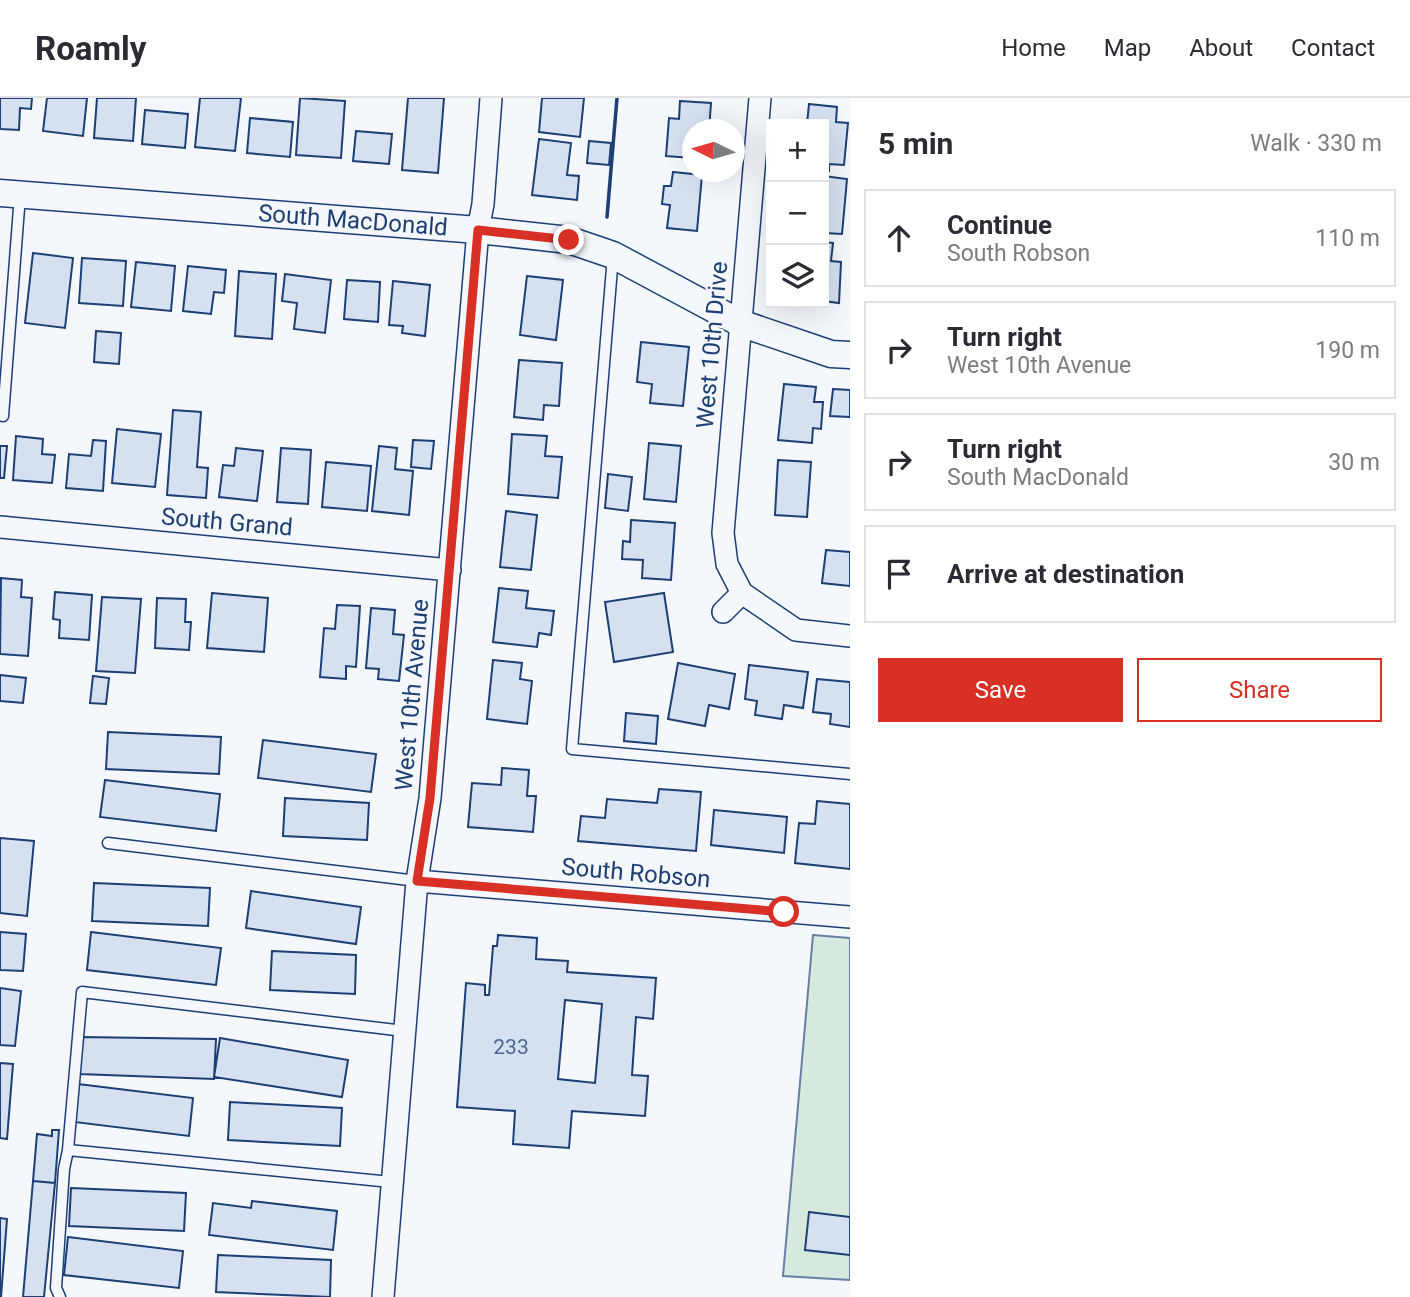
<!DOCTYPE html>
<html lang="en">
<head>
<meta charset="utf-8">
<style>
	:root { --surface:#fff; --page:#f2f2f3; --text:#2b2b33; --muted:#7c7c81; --line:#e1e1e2; --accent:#d93025 }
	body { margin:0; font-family:Roboto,sans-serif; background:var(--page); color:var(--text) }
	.controls { position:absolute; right:21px; top:21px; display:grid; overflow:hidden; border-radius:0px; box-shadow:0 7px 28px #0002 }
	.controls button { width:63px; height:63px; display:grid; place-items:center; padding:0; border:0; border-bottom:2px solid var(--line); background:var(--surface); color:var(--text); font:35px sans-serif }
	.compass { position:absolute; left:682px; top:21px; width:63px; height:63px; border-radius:50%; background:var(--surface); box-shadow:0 7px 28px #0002; rotate:275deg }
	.stop { position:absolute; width:21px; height:21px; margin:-16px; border:5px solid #d93025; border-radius:50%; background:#fff }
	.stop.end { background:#d93025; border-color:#fff; box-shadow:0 2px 7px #0008 }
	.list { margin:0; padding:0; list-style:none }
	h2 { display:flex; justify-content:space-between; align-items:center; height:91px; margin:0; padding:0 28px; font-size:30px }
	h2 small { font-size:23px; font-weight:400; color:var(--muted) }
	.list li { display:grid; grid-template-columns:46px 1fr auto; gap:21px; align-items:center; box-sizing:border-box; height:98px; margin:0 14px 14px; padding:0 14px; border:2px solid var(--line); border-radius:0px }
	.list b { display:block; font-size:26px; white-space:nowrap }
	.list p { margin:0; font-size:23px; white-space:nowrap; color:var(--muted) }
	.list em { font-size:23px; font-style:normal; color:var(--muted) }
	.actions { display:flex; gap:14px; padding:21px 28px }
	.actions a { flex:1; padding:16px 0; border:2px solid var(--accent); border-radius:0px; text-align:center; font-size:24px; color:var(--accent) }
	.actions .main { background:var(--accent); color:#fff }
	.icon { flex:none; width:38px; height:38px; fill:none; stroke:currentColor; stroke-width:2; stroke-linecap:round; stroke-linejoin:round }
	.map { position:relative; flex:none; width:850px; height:1199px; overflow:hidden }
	header { display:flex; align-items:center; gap:42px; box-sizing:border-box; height:98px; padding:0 35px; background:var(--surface); border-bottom:2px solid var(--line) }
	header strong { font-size:33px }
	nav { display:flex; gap:38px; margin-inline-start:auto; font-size:24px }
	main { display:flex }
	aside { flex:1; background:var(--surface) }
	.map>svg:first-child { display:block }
</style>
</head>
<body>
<header>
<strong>Roamly</strong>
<nav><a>Home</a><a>Map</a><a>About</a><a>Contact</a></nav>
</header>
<main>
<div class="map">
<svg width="850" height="1199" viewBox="0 0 850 1199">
	<rect width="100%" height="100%" fill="#f4f7fb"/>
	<path fill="#d7e8df" stroke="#687fa3" stroke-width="2" d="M813,837l37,3v342l-67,-4z"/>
	<path fill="#d5e0f0" stroke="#1d3f73" stroke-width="2" fill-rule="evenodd" d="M0,0h32l-1,11 -11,-1 -1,22 -19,-1z
		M47,0h40l-4,38 -40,-5z
		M97,0h39l-3,43 -39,-3z
		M200,0h41l-6,53 -40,-4z
		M300,0l45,3 -4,57 -45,-3z
		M408,0h36l-6,75 -36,-3z
		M542,0h42l-4,39 -41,-5z
		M680,3l31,2 -2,27h-17v28l-26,-2 3,-38 10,1z
		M809,6l28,3 -1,15 12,1 -4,42 -15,-1v7l-5,-1v-46h-17z
		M145,12l43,4 -3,34 -43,-4z
		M250,20l43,4 -3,35 -43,-4z
		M356,33l36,3 -3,30 -36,-3z
		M539,41l32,4 -4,32 12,1 -2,24 -45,-5z
		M589,43l22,2 -2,22 -22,-2z
		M673,74l29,3 -5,56 -30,-3 3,-23 -8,-1 2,-18h7z
		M824,78l23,3 -5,55 -18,-1z
		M824,144l9,1 -2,18 10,1 -2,41 -15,-2z
		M33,155l40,5 -8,70 -40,-5z
		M82,160l44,3 -3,45 -44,-3z
		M136,164l39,4 -4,45 -40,-4z
		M188,168l38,4 -2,23 -10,-1 -3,22 -28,-3z
		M239,173l37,3 -4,65 -37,-3z
		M285,176l46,6 -6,53 -31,-4 3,-26 -15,-2z
		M527,178l36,4 -7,60 -36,-5z
		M347,182l33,2 -2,40 -34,-3z
		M393,183l37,4 -5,51 -23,-3 1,-7 -14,-1z
		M96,233l25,2 -2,31 -25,-2z
		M641,244l48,5 -6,59 -33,-3 2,-19 -15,-2z
		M519,262l43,3 -3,43 -15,-1 -1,15 -29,-3z
		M784,286l32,3 -2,15h9l-2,27 -8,-1 -1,15 -34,-3z
		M833,291l17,1v27l-20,-1z
		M173,312l28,2 -4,55 11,1 -2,30 -39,-3z
		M117,331l44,5 -6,53 -43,-4z
		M512,336l35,2 -2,20 17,1 -4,41 -50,-4z
		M16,338l27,3 -1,15 13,1 -3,28 -39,-3z
		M93,342l13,1 -3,50 -37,-3 3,-34 22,2z
		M413,342l21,1 -3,28 -20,-2z
		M649,345l32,3 -5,56 -32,-3z
		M0,348h7l-3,32h-4z
		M379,348l18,2 -2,21 18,2 -4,44 -37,-4z
		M236,350l27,3 -6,50 -38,-4 4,-32 11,1z
		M281,350l30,2 -3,54 -31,-2z
		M778,362l33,2 -4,55 -32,-2z
		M326,364l45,4 -4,45 -45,-4z
		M608,376l24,3 -4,34 -23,-3z
		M506,413l31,4 -6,55 -31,-3z
		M631,422l44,3 -4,57 -29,-2 1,-18 -21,-1 1,-18 7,1z
		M826,452l24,2v34l-28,-3z
		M1,480l21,2 -1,17 11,1 -4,58 -28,-2z
		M499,490l29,3 -2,17 28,3 -3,24 -12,-2 -2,14 -44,-5z
		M55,494l37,3 -3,45 -30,-2 1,-18 -7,-1z
		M212,495l56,5 -4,54 -57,-4z
		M664,495l9,59 -59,10 -9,-60z
		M102,499l39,2 -6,74 -39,-2z
		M157,500l29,1 -1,23h6l-2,28 -34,-2z
		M337,507l23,1 -4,61 -10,-1v13l-26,-2 4,-49 11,1z
		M371,510l24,2 -2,24 11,1 -5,46 -21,-2 1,-10 -13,-1z
		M493,562l29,3 -2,16 12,2 -5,43 -40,-5z
		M678,565l57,11 -6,35 -20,-4 -4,21 -37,-7z
		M749,567l59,7 -5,36 -19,-3 -2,14 -27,-4 2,-14 -12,-2z
		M0,577l26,3 -3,25 -23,-2z
		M93,578l16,2 -3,26 -16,-1z
		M817,581l33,3v45l-20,-3 1,-10 -18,-2z
		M626,615l32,3 -2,28 -32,-3z
		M108,634l113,5 -2,37 -113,-5z
		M263,642l113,14 -5,38 -113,-14z
		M502,670l27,2 -2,26h9l-3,36 -65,-5 4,-44 29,2z
		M105,682l115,14 -4,37 -116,-14z
		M659,691l42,3 -5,59 -118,-10 3,-25 24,2 2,-19 50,4z
		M285,700l84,5 -2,37 -84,-4z
		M817,703l33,3v65l-55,-6 4,-40 16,1z
		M714,712l73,7 -3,36 -73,-8z
		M0,740l34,3 -7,75 -27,-3z
		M94,785l116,5 -2,38 -116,-5z
		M251,793l110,16 -5,37 -110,-16z
		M0,834l26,2 -3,37 -23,-1z
		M91,834l130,16 -5,37 -129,-15z
		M498,837l39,3 -1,21 32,2 -1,11 89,6 -3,41 -17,-2 -4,58 16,1 -3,40 -73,-5 -3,37 -56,-4 2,-33 -58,-4 9,-124 19,2v10h4l4,-49h4zM565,902l37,4 -7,79 -37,-4z
		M272,853l84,4 -1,39 -85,-4z
		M0,890l21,3 -6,55 -15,-1z
		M81,939l135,2 -2,40 -135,-5z
		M220,940l128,22 -6,37 -128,-20z
		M0,965l13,1 -6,75 -7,-1z
		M78,986l115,14 -4,38 -115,-14z
		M230,1004l112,6 -2,38 -112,-6z
		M52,1032h7l-4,53 -22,-2 4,-47 15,2z
		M33,1083l22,2 -11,114h-21z
		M71,1090l115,5 -2,38 -115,-5z
		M252,1103l85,10 -4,39 -124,-15 4,-32 38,5z
		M809,1114l41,5v38l-45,-5z
		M0,1120l7,1 -6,78h-1z
		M68,1139l115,14 -4,37 -115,-13z
		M218,1157l113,5 -1,37 -114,-5z"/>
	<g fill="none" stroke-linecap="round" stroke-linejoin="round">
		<g stroke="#1d3f73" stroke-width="13">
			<path id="service" d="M613,158l-41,493 278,25
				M3,318l17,-221
				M108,745l309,38
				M391,1084l-323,-32 14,-158 322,39
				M60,1199l-4,-9 8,-119 4,-19"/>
		</g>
		<g stroke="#1d3f73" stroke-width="24">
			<path id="minor" d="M760,0l-37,435 4,31 15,29 54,37 54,6
				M0,429l450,43
				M723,514l19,-19
				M417,783l433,36
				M383,1199l34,-416 13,-83 48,-568 5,-26 8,-106"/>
		</g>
		<g stroke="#1d3f73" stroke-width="29">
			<g id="tertiary">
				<path id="s1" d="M0,95l478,37 91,10 44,15 127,68 91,31 19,1"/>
			</g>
		</g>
		<use href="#service" stroke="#f4f7fb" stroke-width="10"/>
		<use href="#minor" stroke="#f4f7fb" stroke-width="21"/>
		<use href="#tertiary" stroke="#f4f7fb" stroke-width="26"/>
		<path stroke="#1d3f73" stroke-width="3.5" d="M607,119l10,-119"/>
	</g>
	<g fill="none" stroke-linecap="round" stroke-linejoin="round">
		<path stroke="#d93025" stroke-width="9" d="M569,142l-91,-10 -48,568 -13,83 367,31"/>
	</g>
	<g text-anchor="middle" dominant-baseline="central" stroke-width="5" stroke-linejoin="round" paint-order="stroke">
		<g font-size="21" fill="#4b6792">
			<text x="511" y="949">233</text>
		</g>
		<g font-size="24" fill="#1d3f73" stroke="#f4f7fb">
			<text stroke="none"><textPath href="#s1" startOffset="354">South MacDonald</textPath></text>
			<text transform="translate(712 247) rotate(-85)">West 10th Drive</text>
			<text transform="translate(227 424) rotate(5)">South Grand</text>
			<text transform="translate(412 597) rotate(-85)">West 10th Avenue</text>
			<text transform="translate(636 775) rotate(5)">South Robson</text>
		</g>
	</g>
</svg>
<div class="controls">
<button>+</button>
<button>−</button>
<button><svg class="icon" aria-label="layers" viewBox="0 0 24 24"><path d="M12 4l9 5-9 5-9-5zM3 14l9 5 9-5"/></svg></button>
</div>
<svg class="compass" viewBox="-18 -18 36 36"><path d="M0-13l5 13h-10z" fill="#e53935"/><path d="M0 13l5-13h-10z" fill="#7c7c81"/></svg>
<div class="stop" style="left:784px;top:814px"></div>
<div class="stop end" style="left:569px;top:142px"></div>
</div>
<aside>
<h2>5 min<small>Walk · 330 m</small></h2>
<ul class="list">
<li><svg class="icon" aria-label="ahead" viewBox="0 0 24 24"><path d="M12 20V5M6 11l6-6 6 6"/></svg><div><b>Continue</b><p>South Robson</p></div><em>110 m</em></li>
<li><svg class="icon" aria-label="right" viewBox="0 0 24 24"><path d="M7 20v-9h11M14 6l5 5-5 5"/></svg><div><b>Turn right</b><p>West 10th Avenue</p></div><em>190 m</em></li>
<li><svg class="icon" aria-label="right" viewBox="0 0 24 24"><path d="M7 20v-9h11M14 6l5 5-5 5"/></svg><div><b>Turn right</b><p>South MacDonald</p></div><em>30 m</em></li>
<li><svg class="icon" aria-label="arrive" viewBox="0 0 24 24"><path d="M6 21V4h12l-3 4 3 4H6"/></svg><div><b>Arrive at destination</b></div></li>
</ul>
<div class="actions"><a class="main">Save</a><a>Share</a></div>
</aside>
</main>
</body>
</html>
